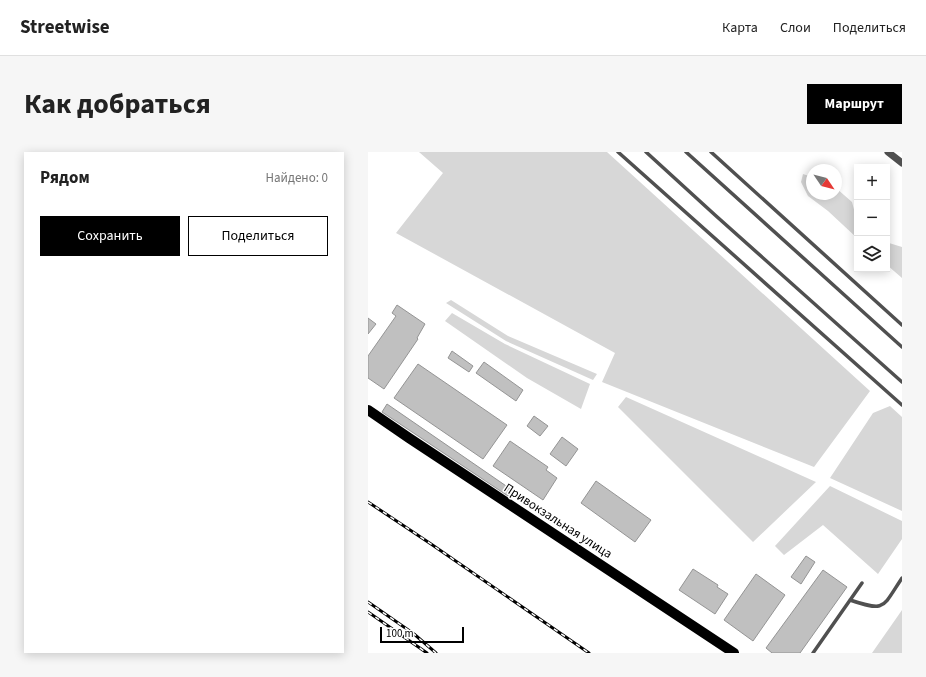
<!DOCTYPE html>
<html lang="ru">
<head>
<meta charset="utf-8">
<style>
	:root { --surface:#fff; --page:#f6f6f6; --text:#222; --muted:#767676; --line:#e0e0e0; --accent:#000 }
	body { margin:0; font-family:"Source Sans 3",sans-serif; background:var(--page); color:var(--text) }
	.controls { position:absolute; right:12px; top:12px; display:grid; overflow:hidden; border-radius:0px; box-shadow:0 2px 10px #0003 }
	.controls button { width:36px; height:36px; display:grid; place-items:center; padding:0; border:0; border-bottom:1px solid var(--line); background:var(--surface); color:var(--text); font:20px sans-serif }
	.compass { position:absolute; left:438px; top:12px; width:36px; height:36px; border-radius:50%; background:var(--surface); box-shadow:0 2px 10px #0003; rotate:125deg }
	.scale { position:absolute; left:12px; bottom:10px; width:84px; box-sizing:border-box; padding-left:4px; border:2px solid #000; border-top:0; font-size:11px; line-height:14px; white-space:nowrap; color:#000; -webkit-text-stroke:3px #fff; paint-order:stroke }
	.list { margin:0; padding:0; list-style:none }
	h2 { display:flex; justify-content:space-between; align-items:center; height:52px; margin:0; padding:0 16px; font-size:17px }
	h2 small { font-size:13px; font-weight:400; color:var(--muted) }
	.actions { display:flex; gap:8px; padding:12px 16px }
	.actions a { flex:1; padding:9px 0; border:1px solid var(--accent); border-radius:0px; text-align:center; font-size:14px; color:var(--accent) }
	.actions .main { background:var(--accent); color:#fff }
	.icon { flex:none; width:22px; height:22px; fill:none; stroke:currentColor; stroke-width:2; stroke-linecap:round; stroke-linejoin:round }
	.map { position:relative; flex:none; width:534px; height:501px; overflow:hidden; border-radius:0px }
	header { display:flex; align-items:center; gap:24px; box-sizing:border-box; height:56px; padding:0 20px; background:var(--surface); border-bottom:1px solid var(--line) }
	header strong { font-size:19px }
	nav { display:flex; gap:22px; margin-inline-start:auto; font-size:14px }
	.intro { display:flex; align-items:center; justify-content:space-between; box-sizing:border-box; height:96px; padding:0 24px }
	h1 { margin:0; font-size:28px }
	.button { padding:10px 18px; border-radius:0px; background:var(--accent); color:#fff; font-size:14px; font-weight:700 }
	main { display:flex; gap:24px; padding:0 24px }
	aside { flex:1; background:var(--surface); border-radius:0px; box-shadow:0 2px 10px #0003 }
	.map>svg:first-child { display:block }
</style>
</head>
<body>
<header>
<strong>Streetwise</strong>
<nav><a>Карта</a><a>Слои</a><a>Поделиться</a></nav>
</header>
<div class="intro"><h1>Как добраться</h1><a class="button">Маршрут</a></div>
<main>
<aside>
<h2>Рядом<small>Найдено: 0</small></h2>
<ul class="list">
</ul>
<div class="actions"><a class="main">Сохранить</a><a>Поделиться</a></div>
</aside>
<div class="map">
<svg width="534" height="501" viewBox="0 0 534 501">
	<rect width="100%" height="100%" fill="#fff"/>
	<path fill="#d7d7d7" d="M51,0h188l263,239 -56,76 -212,-85 13,-29 -219,-120 47,-60z
		M435,22l9,3v17h24v-6l16,14 5,19v17l-29,-27 -20,-15 -7,-14z
		M519,88l2,3 13,4v31l-15,-13z
		M83,148l57,36 89,38 -4,6 -87,-39 -60,-38z
		M84,161l53,31 85,40 -9,25 -54,-31 -82,-57z
		M258,245l190,85 -63,60 -135,-135z
		M522,254l12,11v94l-72,-33 43,-65z
		M462,334l72,35v18l-24,35 -55,-49 -39,30 -9,-9z
		M534,458v43h-30z"/>
	<path fill="#c0c0c0" stroke="#949494" d="M29,153l28,19 -8,14 1,1 -34,50 -16,-11v-22l28,-40 -4,-3z
		M0,166l8,6 -8,10z
		M84,199l21,15 -4,6 -21,-14z
		M116,210l39,28 -7,11 -40,-28z
		M50,212l89,61 -24,34 -89,-61z
		M19,252l125,86 -4,6 -126,-84z
		M166,264l14,10 -8,10 -13,-10z
		M194,285l16,12 -12,17 -16,-12z
		M142,289l38,26 -2,3 11,8 -14,22 -50,-34z
		M228,329l55,39 -16,22 -54,-39z
		M438,404l9,6 -14,22 -10,-7z
		M325,417l25,16 -1,2 11,7 -13,20 -36,-24z
		M455,418l24,17 -47,66h-28l-6,-5z
		M388,422l29,21 -32,46 -29,-21z"/>
	<g fill="none" stroke-linecap="round" stroke-linejoin="round">
		<path stroke="#505050" stroke-width="3.5" d="M250,0l284,253
			M278,0l69,63 187,167
			M318,0l216,195
			M343,0l191,173
			M482,448c36,12 32,8 52,-22
			M445,501l49,-70"/>
		<path stroke="#505050" stroke-width="7" d="M520,0l14,11"/>
		<path stroke="#000" stroke-width="10" d="M0,258l41,28 325,215"/>
		<g stroke="#000" stroke-width="3">
			<path id="rail" d="M0,350l63,42 158,109
				M0,450l46,32 22,19
				M0,460l59,41"/>
		</g>
		<use href="#rail" stroke="#fff" stroke-width="1.5" stroke-dasharray="4.5" stroke-linecap="butt"/>
	</g>
	<g text-anchor="middle" dominant-baseline="central" stroke-width="3" stroke-linejoin="round" paint-order="stroke">
		<g font-size="13" fill="#000" stroke="#fff">
			<text transform="translate(190 369) rotate(33)">Привокзальная улица</text>
		</g>
	</g>
</svg>
<div class="controls">
<button>+</button>
<button>−</button>
<button><svg class="icon" aria-label="layers" viewBox="0 0 24 24"><path d="M12 4l9 5-9 5-9-5zM3 14l9 5 9-5"/></svg></button>
</div>
<svg class="compass" viewBox="-18 -18 36 36"><path d="M0-13l5 13h-10z" fill="#e53935"/><path d="M0 13l5-13h-10z" fill="#767676"/></svg>
<div class="scale">100 m</div>
</div>
</main>
</body>
</html>
